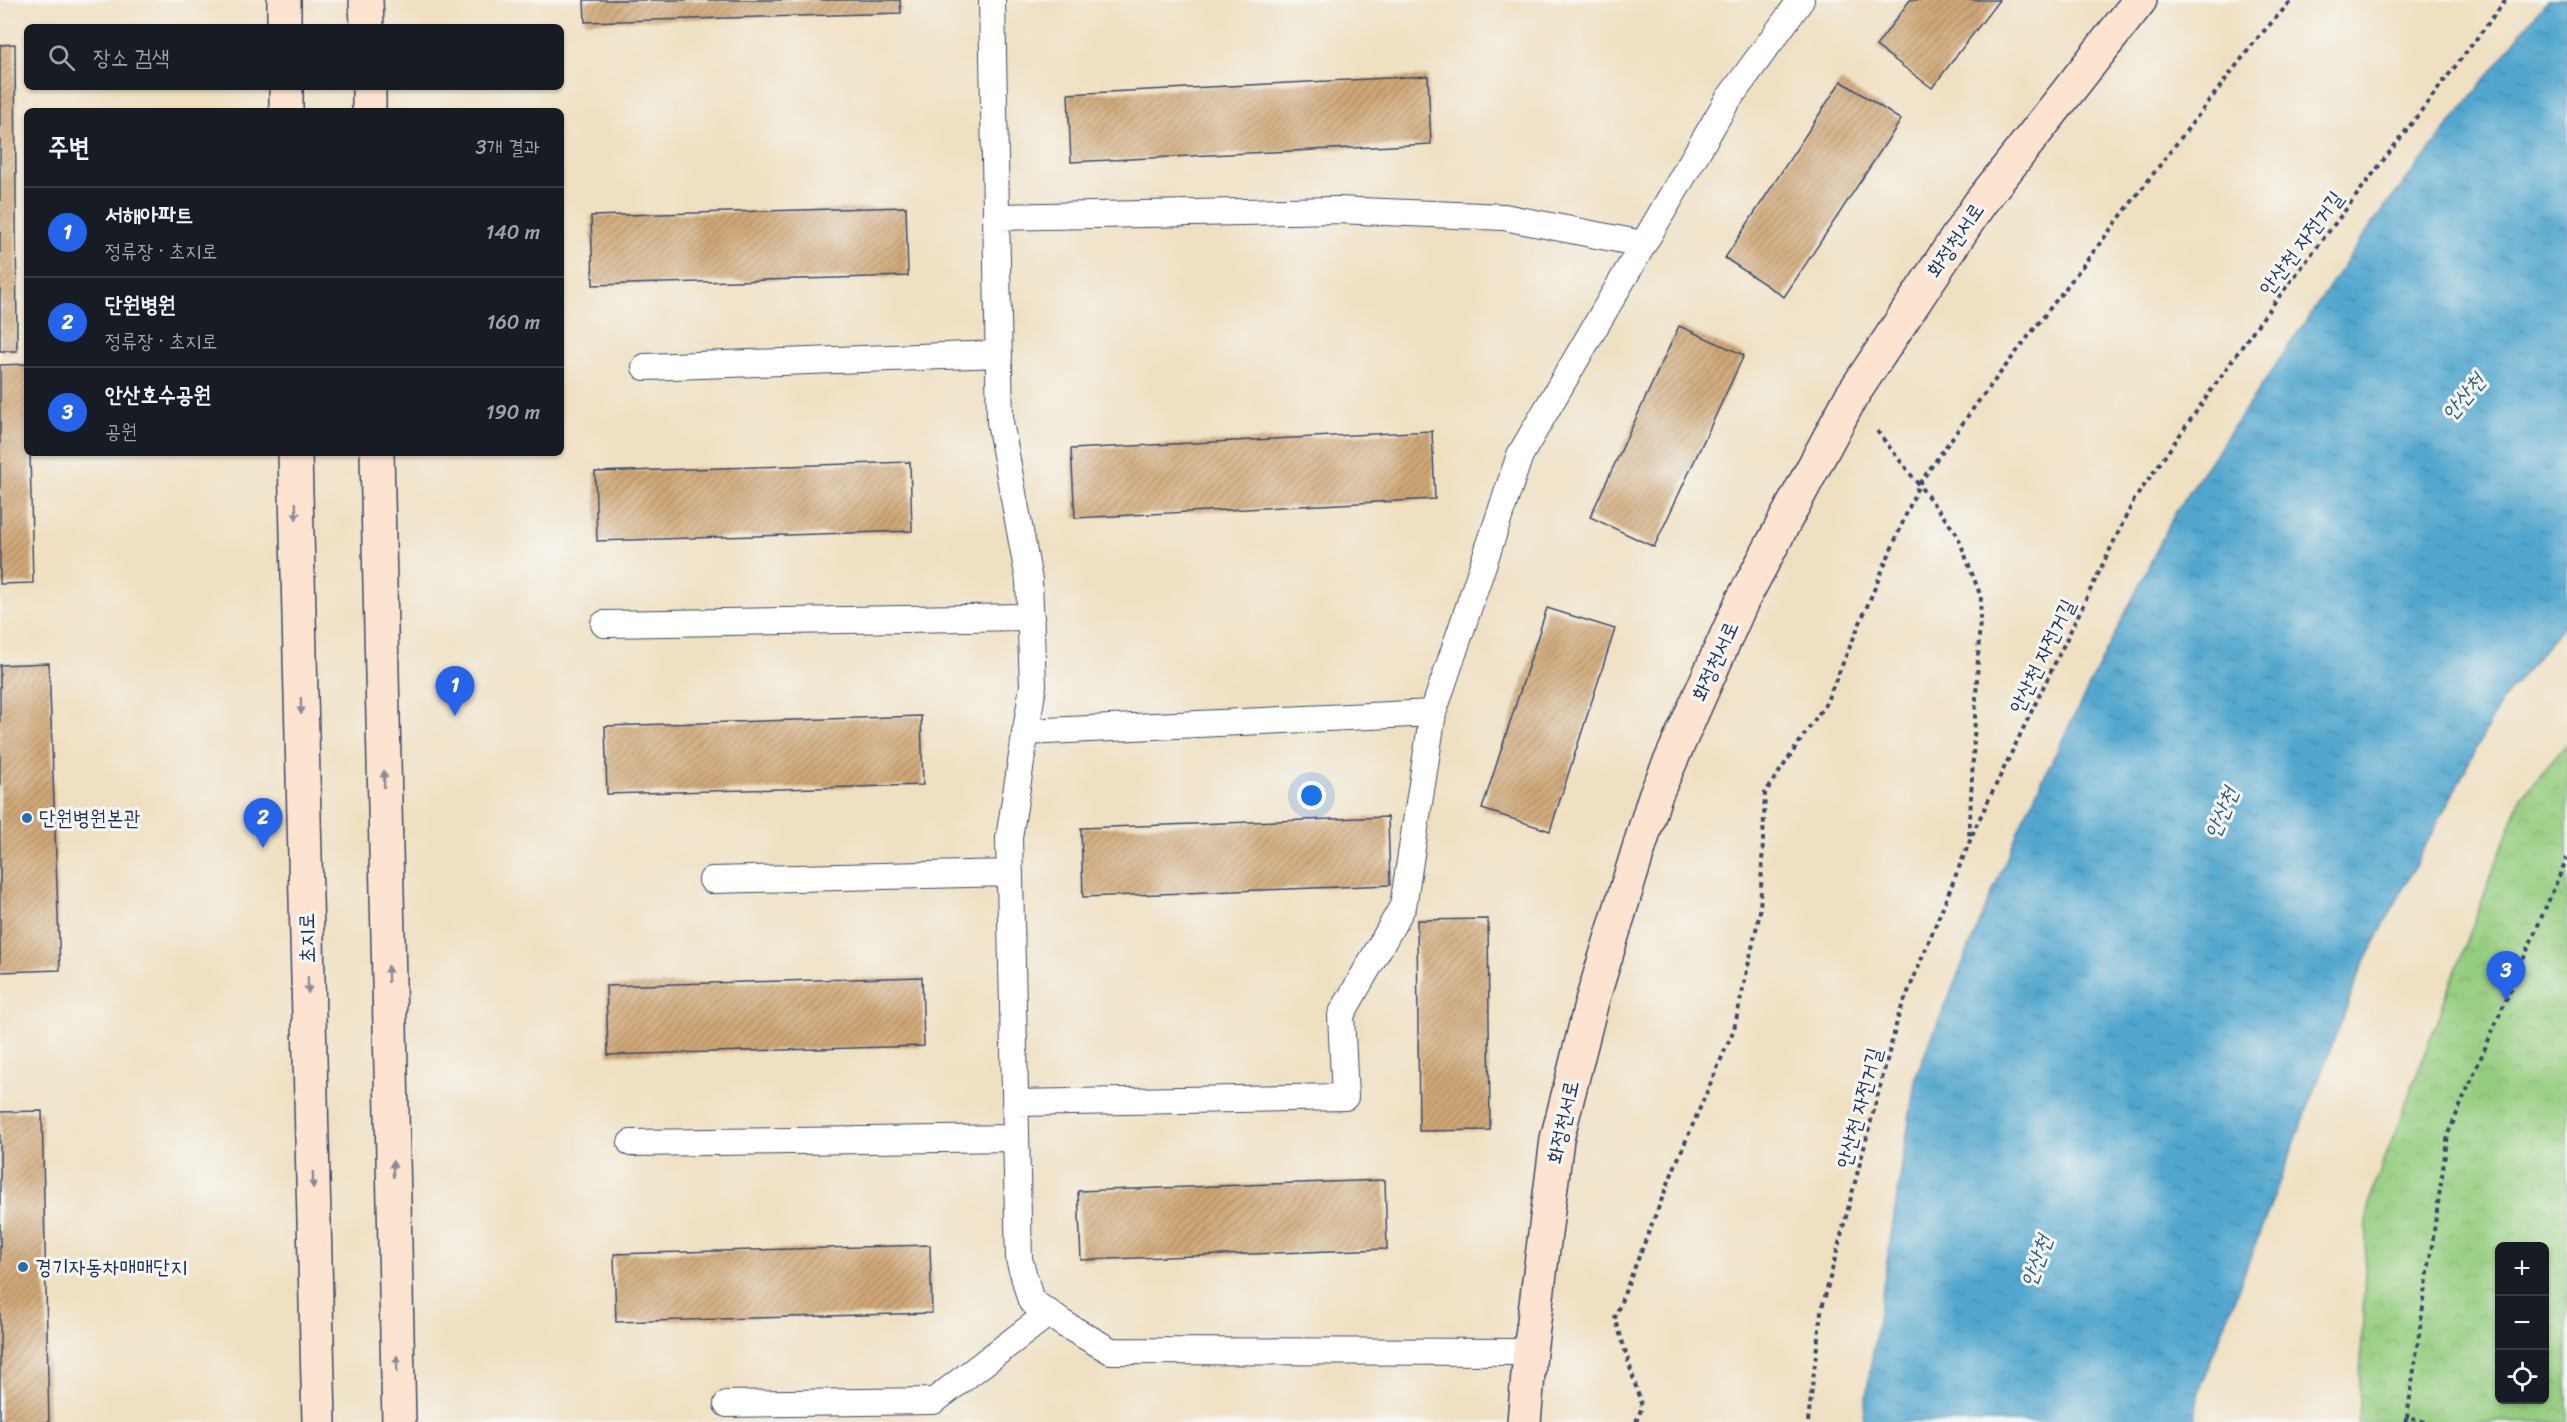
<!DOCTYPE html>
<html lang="ko">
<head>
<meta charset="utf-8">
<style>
	:root { --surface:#171b24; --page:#242831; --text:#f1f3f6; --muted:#9ea1a6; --line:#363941; --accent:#2563eb }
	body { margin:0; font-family:Sriracha,"Poor Story",sans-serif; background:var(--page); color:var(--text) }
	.controls { position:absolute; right:18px; bottom:18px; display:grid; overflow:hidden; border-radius:9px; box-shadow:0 2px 4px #0004 }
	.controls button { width:54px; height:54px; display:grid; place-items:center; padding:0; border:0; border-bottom:2px solid var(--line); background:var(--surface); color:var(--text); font:30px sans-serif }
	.you { position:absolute; left:1312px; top:796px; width:21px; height:21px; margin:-15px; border:4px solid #fff; border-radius:50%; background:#1a73e8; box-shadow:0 0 0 9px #1a73e833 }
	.badge { display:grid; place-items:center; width:39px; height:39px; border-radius:50%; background:var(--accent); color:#fff; font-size:20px; font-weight:700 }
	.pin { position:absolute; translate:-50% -50px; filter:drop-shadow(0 2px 3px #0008) }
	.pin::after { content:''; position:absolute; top:32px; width:21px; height:18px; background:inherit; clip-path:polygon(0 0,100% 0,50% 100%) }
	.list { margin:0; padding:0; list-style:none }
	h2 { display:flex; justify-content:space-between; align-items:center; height:78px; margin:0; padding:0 24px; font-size:26px }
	h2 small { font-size:20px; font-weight:400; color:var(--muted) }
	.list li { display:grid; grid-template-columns:39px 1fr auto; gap:18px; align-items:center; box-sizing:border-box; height:90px; padding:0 24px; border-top:2px solid var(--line) }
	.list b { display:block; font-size:22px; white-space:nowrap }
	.list p { margin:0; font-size:20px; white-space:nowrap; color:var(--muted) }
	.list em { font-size:20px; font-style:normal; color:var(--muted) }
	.icon { flex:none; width:33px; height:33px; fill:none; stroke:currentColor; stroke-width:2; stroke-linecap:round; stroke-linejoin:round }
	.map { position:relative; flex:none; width:2567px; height:1422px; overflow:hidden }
	.search { position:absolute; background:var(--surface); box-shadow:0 2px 4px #0004; left:24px; top:24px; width:540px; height:66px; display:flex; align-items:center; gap:15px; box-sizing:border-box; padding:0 21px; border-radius:9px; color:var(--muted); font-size:22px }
	.panel { position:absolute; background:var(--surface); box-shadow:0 2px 4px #0004; left:24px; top:108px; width:540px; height:348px; border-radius:9px }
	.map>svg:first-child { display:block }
</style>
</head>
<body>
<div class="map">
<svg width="2567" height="1422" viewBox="0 0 2567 1422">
	<defs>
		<pattern id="park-crowns" width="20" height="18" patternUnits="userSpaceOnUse" patternTransform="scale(1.5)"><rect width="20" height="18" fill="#95cd7f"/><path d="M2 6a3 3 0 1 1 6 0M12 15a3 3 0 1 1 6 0" fill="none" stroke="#80b070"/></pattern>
		<pattern id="water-ripples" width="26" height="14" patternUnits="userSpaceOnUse" patternTransform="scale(1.5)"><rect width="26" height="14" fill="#52a7ce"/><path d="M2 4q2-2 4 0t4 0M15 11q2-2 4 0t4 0" fill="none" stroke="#4388aa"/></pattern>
		<pattern id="building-hatch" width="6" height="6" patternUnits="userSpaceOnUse" patternTransform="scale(1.5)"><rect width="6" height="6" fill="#d0a776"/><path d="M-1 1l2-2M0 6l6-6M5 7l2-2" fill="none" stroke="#a88864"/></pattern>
	</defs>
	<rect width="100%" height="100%" fill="#f6f6f2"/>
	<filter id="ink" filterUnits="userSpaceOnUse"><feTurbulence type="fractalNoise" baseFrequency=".0167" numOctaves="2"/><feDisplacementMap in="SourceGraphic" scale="12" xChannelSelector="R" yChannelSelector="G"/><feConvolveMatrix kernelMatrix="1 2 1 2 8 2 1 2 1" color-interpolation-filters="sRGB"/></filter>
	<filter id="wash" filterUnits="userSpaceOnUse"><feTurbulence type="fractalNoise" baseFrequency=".008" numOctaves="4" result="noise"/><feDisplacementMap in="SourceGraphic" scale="24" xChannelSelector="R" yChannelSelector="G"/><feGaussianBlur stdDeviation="1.35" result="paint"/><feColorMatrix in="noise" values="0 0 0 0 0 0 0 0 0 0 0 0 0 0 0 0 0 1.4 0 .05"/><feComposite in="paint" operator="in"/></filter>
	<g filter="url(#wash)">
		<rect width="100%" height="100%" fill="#efe0c1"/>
		<path fill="url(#park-crowns)" stroke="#587e6e" stroke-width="1.5" fill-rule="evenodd" d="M2567,744v678h-209l10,-218 153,-407zM2500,1246h44v154h-44z"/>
		<path fill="url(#water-ripples)" stroke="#366b96" stroke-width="1.5" d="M2547,0h20v621l-66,81 -138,263 -164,426 -5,31h-332l54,-347 107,-256 153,-308 196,-287z"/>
		<g id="blocks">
			<path fill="url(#building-hatch)" d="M584,0h316l1,13 -316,9z
				M1910,0h89l-67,88 -56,-42z
				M15,44l2,307h-17v-306z
				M1428,76l3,68 -360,18 -3,-68z
				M1841,81l60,39 -117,177 -59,-39z
				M906,207l2,69 -315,9 -2,-69z
				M1679,326l65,29 -90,192 -64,-30z
				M27,364v89h3l3,130 -33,1v-219z
				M1432,431l3,68 -360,19 -4,-69z
				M910,462l2,69 -315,10 -2,-69z
				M1547,608l68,21 -65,202 -68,-22z
				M49,663l11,307 -60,2v-307z
				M921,716l2,69 -316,9 -2,-68z
				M1388,817l2,68 -307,12 -2,-69z
				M1488,919l2,211 -71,1 -2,-211z
				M922,977l2,69 -316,9 -2,-69z
				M42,1111l7,311h-49v-310z
				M1385,1180l2,69 -306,11 -3,-69z
				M930,1245l2,68 -316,9 -2,-68z"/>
		</g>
	</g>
	<g filter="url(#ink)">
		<use href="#blocks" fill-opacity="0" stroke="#3b4a6d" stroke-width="1.5"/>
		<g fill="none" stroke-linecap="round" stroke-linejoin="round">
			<g stroke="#3b4a6d" stroke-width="28">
				<path id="lane" d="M992,0l8,422 29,158 4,106 -24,152 10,421 12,42 33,23 47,27 419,1
					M996,217l340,-7 168,7 139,27
					M645,367l354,-13
					M604,624l427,-7
					M1025,732l408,-19 87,-258 207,-354 74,-101
					M712,880l298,-7
					M1015,1103l330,-6 -4,-82 62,-109 30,-193
					M631,1143l385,-5
					M727,1404l207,-3 115,-88"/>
			</g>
			<g stroke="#3b4a6d" stroke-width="36">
				<path id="secondary" d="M284,0v27
					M366,0l1,27
					M286,87v24
					M369,87v24
					M295,453l24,969
					M377,453l22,969
					M1524,1422l6,-70 27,-213 35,-138 63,-205 87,-195 109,-204 129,-194 160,-203"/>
			</g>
			<path stroke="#3b4a6d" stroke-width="4" stroke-dasharray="4.5 4.5" stroke-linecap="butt" d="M1877,431l80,103 24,63 -12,241
				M2407,1418l41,-284 119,-276
				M1636,1422l6,-15 -27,-90 60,-151 59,-137 26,-117 5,-119 61,-90 93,-219 56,-78 281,-366 36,-40
				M1808,1422l13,-110 78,-298 77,-188 158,-326 121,-172 251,-328
				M2405,1422l2,-4 20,4"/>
			<use href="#lane" stroke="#fff" stroke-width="26"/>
			<use href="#secondary" stroke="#fde4d1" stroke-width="33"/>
		</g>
		<defs><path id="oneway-solid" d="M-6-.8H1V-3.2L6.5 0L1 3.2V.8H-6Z" transform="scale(1.5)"/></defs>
		<g fill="#8c8a98">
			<use href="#oneway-solid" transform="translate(296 511) rotate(89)"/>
			<use href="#oneway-solid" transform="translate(301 706) rotate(89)"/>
			<use href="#oneway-solid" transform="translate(384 779) rotate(-91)"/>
			<use href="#oneway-solid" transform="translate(388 974) rotate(-91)"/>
			<use href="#oneway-solid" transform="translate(308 985) rotate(89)"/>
			<use href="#oneway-solid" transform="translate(393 1169) rotate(-91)"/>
			<use href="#oneway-solid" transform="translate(313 1180) rotate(89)"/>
			<use href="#oneway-solid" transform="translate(397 1364) rotate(-91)"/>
		</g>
	</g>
	<g fill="#1f6fb2" stroke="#f6f6f2" stroke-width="2">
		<circle cx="27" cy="818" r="6"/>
		<circle cx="23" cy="1267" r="6"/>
	</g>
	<g text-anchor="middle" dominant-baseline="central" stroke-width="6" stroke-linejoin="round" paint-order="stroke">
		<g font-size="21" fill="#1b2f5e" stroke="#f6f6f2">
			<text transform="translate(1955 240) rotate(-56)">화정천서로</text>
			<text transform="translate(2301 243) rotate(-53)">안산천 자전거길</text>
			<text transform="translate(2042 656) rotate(-64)">안산천 자전거길</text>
			<text transform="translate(1715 661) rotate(-66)">화정천서로</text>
			<text transform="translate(307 938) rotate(-91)">초지로</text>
			<text transform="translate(1859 1108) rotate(-75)">안산천 자전거길</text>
			<text transform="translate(1563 1122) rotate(-78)">화정천서로</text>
		</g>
		<g font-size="21" fill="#1b2f5e" stroke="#f6f6f2" text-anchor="start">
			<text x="39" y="818">단원병원본관</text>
			<text x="35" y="1267">경기자동차매매단지</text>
		</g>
		<g font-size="22" font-style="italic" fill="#2e5985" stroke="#f6f6f2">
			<text transform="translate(2463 397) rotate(-50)">안산천</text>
			<text transform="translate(2221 813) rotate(-67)">안산천</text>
			<text transform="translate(2036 1261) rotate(-70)">안산천</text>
		</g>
	</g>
</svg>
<div class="controls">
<button>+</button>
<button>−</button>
<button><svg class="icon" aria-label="locate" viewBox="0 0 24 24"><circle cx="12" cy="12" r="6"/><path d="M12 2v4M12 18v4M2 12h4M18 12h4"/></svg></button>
</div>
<div class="you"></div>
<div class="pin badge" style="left:455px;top:716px">1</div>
<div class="pin badge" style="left:263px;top:848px">2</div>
<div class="pin badge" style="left:2506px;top:1001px">3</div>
<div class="search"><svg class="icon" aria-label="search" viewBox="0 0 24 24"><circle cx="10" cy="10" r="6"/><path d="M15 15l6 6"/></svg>장소 검색</div>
<section class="panel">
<h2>주변<small>3개 결과</small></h2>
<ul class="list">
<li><span class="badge">1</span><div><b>서해아파트</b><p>정류장 · 초지로</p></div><em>140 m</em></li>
<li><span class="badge">2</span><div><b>단원병원</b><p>정류장 · 초지로</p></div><em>160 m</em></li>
<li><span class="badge">3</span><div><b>안산호수공원</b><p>공원</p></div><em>190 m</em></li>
</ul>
</section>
</div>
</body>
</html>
